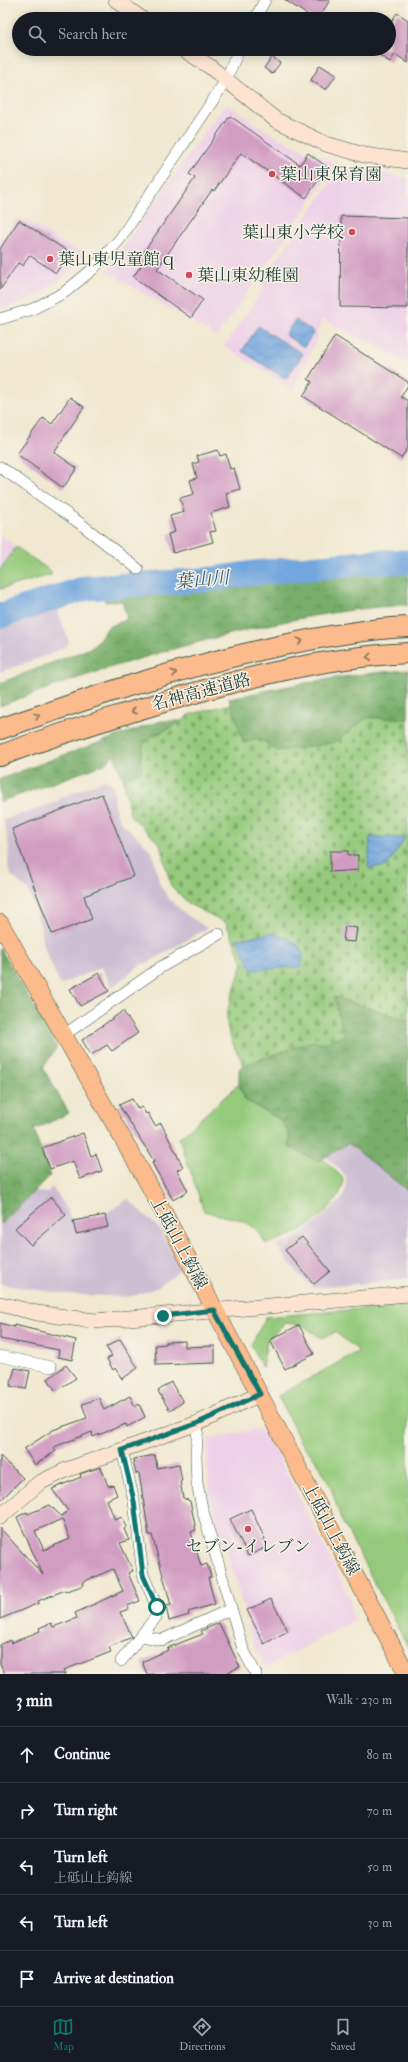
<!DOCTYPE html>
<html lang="en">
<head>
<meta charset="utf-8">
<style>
	:root { --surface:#171b24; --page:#242831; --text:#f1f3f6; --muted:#9ea1a6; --line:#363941; --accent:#0f766e }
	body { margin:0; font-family:"IM FELL Double Pica","Noto Serif JP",serif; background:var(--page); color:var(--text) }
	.stop { position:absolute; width:12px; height:12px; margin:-9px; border:3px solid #0f766e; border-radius:50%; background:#fff }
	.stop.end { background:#0f766e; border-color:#fff; box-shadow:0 1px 4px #0008 }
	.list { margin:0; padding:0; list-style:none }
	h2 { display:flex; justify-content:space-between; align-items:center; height:52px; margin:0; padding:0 16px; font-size:17px }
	h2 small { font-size:13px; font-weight:400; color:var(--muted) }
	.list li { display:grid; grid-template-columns:26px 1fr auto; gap:12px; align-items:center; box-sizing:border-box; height:56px; padding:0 16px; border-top:1px solid var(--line) }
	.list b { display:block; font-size:15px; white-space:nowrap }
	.list p { margin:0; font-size:13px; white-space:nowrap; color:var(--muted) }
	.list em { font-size:13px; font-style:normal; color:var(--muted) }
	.icon { flex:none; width:22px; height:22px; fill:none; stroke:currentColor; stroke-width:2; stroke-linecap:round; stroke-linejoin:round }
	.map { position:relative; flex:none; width:408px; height:1674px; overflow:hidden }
	.search { position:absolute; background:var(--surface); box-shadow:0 2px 10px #0003; left:12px; right:12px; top:12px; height:44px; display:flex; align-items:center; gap:10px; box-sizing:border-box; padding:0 14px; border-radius:22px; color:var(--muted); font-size:15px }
	.sheet { height:332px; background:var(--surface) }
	nav { display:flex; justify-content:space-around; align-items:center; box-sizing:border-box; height:56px; border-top:1px solid var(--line); background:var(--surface); font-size:11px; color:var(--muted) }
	nav a { display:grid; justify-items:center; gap:2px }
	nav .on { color:var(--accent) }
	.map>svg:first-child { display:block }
</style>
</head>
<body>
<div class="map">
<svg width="408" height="1674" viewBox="0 0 408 1674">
	<defs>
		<pattern id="forest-crowns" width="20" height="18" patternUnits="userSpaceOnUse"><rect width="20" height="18" fill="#78ae6b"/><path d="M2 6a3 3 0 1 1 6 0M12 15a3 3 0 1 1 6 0" fill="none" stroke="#628f59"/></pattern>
		<pattern id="cemetery-stones" width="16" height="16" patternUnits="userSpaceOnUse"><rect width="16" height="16" fill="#95ca7b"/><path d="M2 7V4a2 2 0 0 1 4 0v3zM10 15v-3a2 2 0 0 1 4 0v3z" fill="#79a566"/></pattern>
		<pattern id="water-waves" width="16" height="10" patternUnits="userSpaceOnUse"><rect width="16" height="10" fill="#72a6de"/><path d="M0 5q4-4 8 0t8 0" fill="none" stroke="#5d88b5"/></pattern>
	</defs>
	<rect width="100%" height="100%" fill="#f7f3e8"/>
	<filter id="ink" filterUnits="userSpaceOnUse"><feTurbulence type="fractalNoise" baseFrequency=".025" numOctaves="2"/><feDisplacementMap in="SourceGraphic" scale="8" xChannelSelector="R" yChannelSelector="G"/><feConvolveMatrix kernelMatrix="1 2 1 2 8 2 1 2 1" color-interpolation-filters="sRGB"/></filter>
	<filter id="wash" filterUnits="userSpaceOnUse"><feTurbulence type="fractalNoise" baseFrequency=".012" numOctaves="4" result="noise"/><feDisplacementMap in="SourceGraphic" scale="16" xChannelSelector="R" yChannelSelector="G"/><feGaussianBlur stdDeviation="0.9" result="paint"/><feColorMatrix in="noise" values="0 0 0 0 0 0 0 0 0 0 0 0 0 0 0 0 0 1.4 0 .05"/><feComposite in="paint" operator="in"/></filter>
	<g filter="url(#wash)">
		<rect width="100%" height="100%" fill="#f0e8d0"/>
		<path fill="#eed0e7" d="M228,105l43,29 39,19 24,9 2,2 -119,173 -111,-66 117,-164z
			M343,165l65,14v185l-27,-16 -59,-29 -10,32 -20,39 -68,-44 41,-59 -5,-3z
			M18,219l9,1 36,23 22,11 -24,25 -11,9 -23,12 -27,9v-67l14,-21z
			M0,535l16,12 -16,23z
			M264,1428l87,172v12l4,8 -89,47 -12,-21 -20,-72 -9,-26 -15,-51 -3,-35 1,-24z"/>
		<path fill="#ccbed3" d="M58,611l11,31 -3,4 -18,9 -48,17v-44z
			M105,780l8,5 2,24 5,12 32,30 8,34 10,15 17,15 20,13 -59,35 -6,1 -30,23 -11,-20 -41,18 -18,-43v-10l-10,-33 -4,-9 -17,-15 -3,-9 1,-19 -5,-27 55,-19 1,-3z
			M348,1143l60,48v88l-95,9 -17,-17 -20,-26 14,-3 26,-20 26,-23 4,-11v-12l-21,-20z
			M52,1187l12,17 7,15 34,-5 23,-15 32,31 21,39 -23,18 -22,8 -11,2 -60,-3 -65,-10v-59l33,-33 14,1z"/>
		<path fill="#95ca7b" stroke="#5a8458" d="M16,547l36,25 -1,3 -51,14v-19z
			M239,1084l6,16 36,20 8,14 30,27 3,-3 20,19c7,18 -27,45 -41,53 -11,6 -23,10 -35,14 -17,-31 -33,-23 -62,-33l-25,-73z
			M408,1305v342l-67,-128 -10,-32 -14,-26 -16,-18 -23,-47 81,-45 -24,-19 -12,7 -21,-14 -17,-2 -18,18 -5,26 -11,-22 15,-28z"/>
		<path fill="url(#forest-crowns)" stroke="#4c7650" d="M408,567v38c-66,3 -131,17 -194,33 -73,19 -144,41 -214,68v-23l93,-36 15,-20 19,-8 -5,-18 -17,1 -2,-11 57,-4h40l56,-10z
			M408,670v49l-42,-1 -32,25 -57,8 -18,-13 -15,5 -15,-44c59,-14 119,-25 179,-29z
			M161,721h22c-26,13 -44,16 -41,50l-19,7 -9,-23 -9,9 -105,38v-23l64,-24z
			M0,948l57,99 -14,21 26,45 -35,17 16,46 -50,49z
			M333,997l75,23v171l-60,-48 -29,18 -30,-14v-13l-8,-14 -36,-20 -6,-16v-15l5,-4 69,-24 9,3z"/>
		<path fill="url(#cemetery-stones)" stroke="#5a8458" d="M231,704l13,39 15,-5 18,13 57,-8 32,-25 42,1v301l-74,-23 10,38 -22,9 -9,-3 -69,24c-8,-15 -18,-31 -17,-49 1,-13 12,-39 16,-53l-17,-40 -37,-19 -18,-18 -11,-42 -30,-29 -7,-37 19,-7 -1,-13 2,-13 7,-7 33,-17 5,-6z"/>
		<path fill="url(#water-waves)" stroke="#487289" d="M295,320l19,12 -10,15 -19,-12z
			M258,326l45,28 -17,25 -44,-28z
			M370,837l35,1 -18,28 -19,2z
			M271,933c10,3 27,7 31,18 2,4 0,11 -1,16l-49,3 -15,-31z"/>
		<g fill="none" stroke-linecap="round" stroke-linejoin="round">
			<path stroke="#72a6de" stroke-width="25" d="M0,616l86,-28 120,-8 47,-7 124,-11h31"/>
		</g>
		<g id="blocks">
			<path fill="#d29dc3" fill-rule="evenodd" d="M285,0h45l-12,19h-4z
				M397,13l11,7v43l-13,-9 -5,8 -20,-13h19v-24z
				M272,57l8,6 -8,11 -8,-6z
				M320,65l16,10 -10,15 -15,-10z
				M230,116l70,49 8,-12 19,14 -21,31 -65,-45 -27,38 -2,-1 -55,79 46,31 -12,18 -58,-41 8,-11 -5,-3 59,-85 -6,-4z
				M341,216l67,2v90l-68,-1z
				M19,220l50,32 -13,21 -27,-18 -6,11 -5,-3 -18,27v-41z
				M335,336l73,46v3l-7,12 7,4v47l-7,10 -98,-62 9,-14 -4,-3z
				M70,397l14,10 -30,45 23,16 -14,20 -46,-34 26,-36 9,6z
				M218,450l2,6 6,-2 4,15 4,-1 6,21 -14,4 4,14 -19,6 5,18 -6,1 3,10 -40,11 -5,-19 7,-2 -5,-16 14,-4 -4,-14 14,-4 -4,-14 7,-2 -4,-14 6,-2 -2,-6z
				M102,794l32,82 -50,20 8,23 -40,15 -40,-105z
				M330,851h18v4h10v15l-28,2z
				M345,926l12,2 -2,14 -12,-1z
				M99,973l10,18 -29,15 -10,-17z
				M123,1011l15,22 -26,18 -5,-6 -16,10 -9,-15z
				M132,1099l6,10 4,-2 4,7 2,-1 7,13 6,-3 22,44 -6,3 11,21 -15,9 -21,-37 2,-2 -35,-56z
				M83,1133l8,23 5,-2 6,17 -22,8 -7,-18 -23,8 -8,-21z
				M51,1197l15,18 -35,30 -16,-17z
				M105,1215l3,12 -32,7 -3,-13z
				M302,1237l28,34 -16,13 -29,-34z
				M0,1323l14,4v-2l62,15 -4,20 -14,-3 1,-7 -59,-11z
				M299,1325l15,29 -29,15 -15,-29z
				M120,1339l18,29 -16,11 -7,-11 -2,2 -6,-11 5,-3 -6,-9z
				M185,1341v6l30,-1v17l-59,2 -1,-20 11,-1v-2z
				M66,1365l10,13 -20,13 -8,-12z
				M15,1368l15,3 -4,18 -16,-3z
				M171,1382l12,20 -13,9 -12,-20z
				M130,1396l5,11 4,-3 6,13 -18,10 -1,-3 -33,13 -1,-5 -38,15 2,4 -21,14 -11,-16 29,-19 34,-12 -5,-14 17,-6 5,12z
				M155,1455l2,13 22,-4 3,17h-2l3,17 7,3 6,29 -5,2 10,34 6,-2 4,13 -3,1 7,26 -27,8 1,3 -20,6 -3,-15 5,-1 -19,-70h-3l-10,-62 -3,1 -3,-15z
				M0,1456l23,22 -23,23z
				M101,1467l7,19 5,-1 4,10 -10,5 8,20 7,-3 5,10 -3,2 5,11 -9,3 13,28 -5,2 12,28 -13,5 2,3 -9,3 12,25 -23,10 2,5 -47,18 2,4h-62l-4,-10v-19l10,-5 1,3 29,-12 -1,-3 12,-5 2,4 24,-9 -2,-5 48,-22 -10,-22 -30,13 1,3 -11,4 -7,2 -1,-1 -27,11 1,2 -39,16v-91l43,47 -26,-58 10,-5 1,2 22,-9 11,11 7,-5 -16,-22 29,-12 -1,-3zM62,1519l8,20 -26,11 -9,-19z
				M251,1509l14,30h-2l4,8 -19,9 -18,-37z
				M271,1599l17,32 -24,13 -17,-34z
				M219,1623l21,44 -16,7h-77l-5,-12 26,-12 -1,-2 36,-14 -2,-3z"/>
		</g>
	</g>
	<g filter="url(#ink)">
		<use href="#blocks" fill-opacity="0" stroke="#3e574b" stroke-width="1"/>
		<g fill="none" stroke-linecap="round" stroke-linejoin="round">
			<g stroke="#3e574b" stroke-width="12">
				<path id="street" d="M255,19l10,-19
					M0,319l33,-10 32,-17 28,-23 27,-30 93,-139 13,-20 13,-31
					M0,467l81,57 57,45
					M64,1035l97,-68 58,-33
					M0,1356l51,11
					M198,1423l-2,33 1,27 5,25 41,141 13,25
					M142,1636l20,4 69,-31
					M121,1661l35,-44 1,-10 -14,-32 -9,-74 -12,-51"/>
			</g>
			<g stroke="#3e574b" stroke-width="16">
				<path id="secondary" d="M116,0l26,19
					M183,49l26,17 67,54 50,24 38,11 44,6
					M0,1304l37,9 57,8 314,-27
					M0,1517l39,-34 27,-13 132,-47 62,-29"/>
			</g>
			<g stroke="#3e574b" stroke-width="18">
				<path id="primary" d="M0,923l148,260 259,491"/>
			</g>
			<g stroke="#3e574b" stroke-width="22">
				<path id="highway" d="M0,729c92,-32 184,-63 279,-83 42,-9 86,-17 129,-19
					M0,756c47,-19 96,-33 144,-48 85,-26 175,-51 264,-55"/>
			</g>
			<use href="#street" stroke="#fff" stroke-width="11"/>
			<use href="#secondary" stroke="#fde4d1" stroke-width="15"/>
			<use href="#primary" stroke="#fbbb8c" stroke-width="17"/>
			<use href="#highway" stroke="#fbbb8c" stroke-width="20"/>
		</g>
		<defs><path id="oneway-chevron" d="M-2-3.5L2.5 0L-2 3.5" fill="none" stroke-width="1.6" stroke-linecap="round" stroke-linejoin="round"/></defs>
		<g stroke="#82765c">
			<use href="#oneway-chevron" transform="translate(300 641) rotate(-12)"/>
			<use href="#oneway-chevron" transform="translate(369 657) rotate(172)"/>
			<use href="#oneway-chevron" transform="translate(174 673) rotate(-16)"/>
			<use href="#oneway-chevron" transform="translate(134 711) rotate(163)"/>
			<use href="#oneway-chevron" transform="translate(37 716) rotate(-19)"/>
		</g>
	</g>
	<g fill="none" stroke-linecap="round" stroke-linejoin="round" filter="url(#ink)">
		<path stroke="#0f766e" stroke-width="5" d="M157,1607l-14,-32 -9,-74 -12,-51 76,-27 62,-29 -46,-84 -51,6"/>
	</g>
	<g fill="#d1495b" stroke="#f7f3e8" stroke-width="1.5">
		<circle cx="272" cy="174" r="4"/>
		<circle cx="352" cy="232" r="4"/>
		<circle cx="50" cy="259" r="4"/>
		<circle cx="189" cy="275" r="4"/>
		<circle cx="248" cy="1529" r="4"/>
	</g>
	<g text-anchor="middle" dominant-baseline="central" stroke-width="3" stroke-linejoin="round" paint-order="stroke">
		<g font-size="17" fill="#1f3d34" stroke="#f7f3e8" text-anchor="start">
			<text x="280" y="174">葉山東保育園</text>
			<text x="344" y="232" text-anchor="end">葉山東小学校</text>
			<text x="58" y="259">葉山東児童館ｑ</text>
			<text x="197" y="275">葉山東幼稚園</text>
			<text x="248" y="1546" text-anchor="middle">セブン-イレブン</text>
		</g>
		<g font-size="17" fill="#1f3d34" stroke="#f7f3e8">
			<text transform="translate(201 692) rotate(-15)">名神高速道路</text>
			<text transform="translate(179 1243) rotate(62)">上砥山上鈎線</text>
			<text transform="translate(331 1529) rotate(62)">上砥山上鈎線</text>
		</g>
		<g font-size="18" font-style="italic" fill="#385c67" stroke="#f7f3e8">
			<text transform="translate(202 580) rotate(-5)">葉山川</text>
		</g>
	</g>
</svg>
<div class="stop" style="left:157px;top:1607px"></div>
<div class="stop end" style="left:163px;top:1316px"></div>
<div class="search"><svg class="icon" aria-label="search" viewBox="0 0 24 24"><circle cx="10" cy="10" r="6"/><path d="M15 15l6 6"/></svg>Search here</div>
</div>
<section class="sheet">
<h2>3 min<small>Walk · 230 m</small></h2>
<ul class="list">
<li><svg class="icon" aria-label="ahead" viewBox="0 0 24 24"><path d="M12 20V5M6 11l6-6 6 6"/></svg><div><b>Continue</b></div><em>80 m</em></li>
<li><svg class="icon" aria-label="right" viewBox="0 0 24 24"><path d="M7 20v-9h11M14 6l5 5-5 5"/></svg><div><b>Turn right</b></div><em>70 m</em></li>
<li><svg class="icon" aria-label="left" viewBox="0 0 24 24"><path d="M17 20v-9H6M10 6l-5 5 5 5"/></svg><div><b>Turn left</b><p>上砥山上鈎線</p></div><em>50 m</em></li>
<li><svg class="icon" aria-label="left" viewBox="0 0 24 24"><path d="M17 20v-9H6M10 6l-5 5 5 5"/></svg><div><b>Turn left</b></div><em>30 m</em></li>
<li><svg class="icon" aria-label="arrive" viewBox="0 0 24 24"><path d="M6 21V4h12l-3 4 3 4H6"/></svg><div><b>Arrive at destination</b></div></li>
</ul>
</section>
<nav>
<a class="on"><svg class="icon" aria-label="map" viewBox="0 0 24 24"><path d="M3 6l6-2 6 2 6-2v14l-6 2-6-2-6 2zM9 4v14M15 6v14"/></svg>Map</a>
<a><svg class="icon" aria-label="directions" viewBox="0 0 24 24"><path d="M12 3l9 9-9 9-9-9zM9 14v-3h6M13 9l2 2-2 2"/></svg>Directions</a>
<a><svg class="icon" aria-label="saved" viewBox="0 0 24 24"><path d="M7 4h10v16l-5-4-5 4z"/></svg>Saved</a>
</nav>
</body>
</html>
